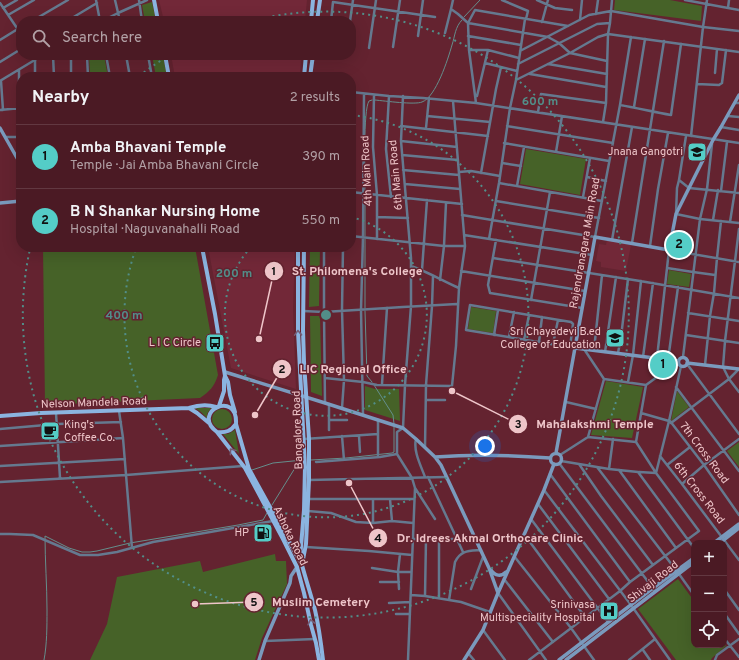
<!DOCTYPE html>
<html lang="en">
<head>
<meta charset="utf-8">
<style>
	:root { --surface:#4b1a24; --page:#552731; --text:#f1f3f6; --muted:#b2a1a6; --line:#623841; --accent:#54cdc7 }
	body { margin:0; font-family:Overpass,sans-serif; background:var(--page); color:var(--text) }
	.controls { position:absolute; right:12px; bottom:12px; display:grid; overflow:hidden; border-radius:8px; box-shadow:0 4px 16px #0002 }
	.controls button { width:36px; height:36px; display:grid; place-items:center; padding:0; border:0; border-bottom:1px solid var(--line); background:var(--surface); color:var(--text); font:20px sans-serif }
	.you { position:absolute; left:485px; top:446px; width:14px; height:14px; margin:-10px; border:3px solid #fff; border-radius:50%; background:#1a73e8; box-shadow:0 0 0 6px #1a73e833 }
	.badge { display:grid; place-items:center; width:26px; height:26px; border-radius:50%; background:var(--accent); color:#111; font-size:13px; font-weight:700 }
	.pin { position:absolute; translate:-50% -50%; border:2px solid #fff; box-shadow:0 1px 4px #0006 }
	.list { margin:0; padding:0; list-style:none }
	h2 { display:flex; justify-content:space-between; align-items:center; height:52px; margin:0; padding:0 16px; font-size:17px }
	h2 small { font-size:13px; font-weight:400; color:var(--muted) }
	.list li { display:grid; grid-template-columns:26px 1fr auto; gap:12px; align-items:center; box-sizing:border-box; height:64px; padding:0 16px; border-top:1px solid var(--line) }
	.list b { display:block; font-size:15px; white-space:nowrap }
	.list p { margin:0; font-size:13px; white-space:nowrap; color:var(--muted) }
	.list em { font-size:13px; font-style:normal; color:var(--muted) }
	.icon { flex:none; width:22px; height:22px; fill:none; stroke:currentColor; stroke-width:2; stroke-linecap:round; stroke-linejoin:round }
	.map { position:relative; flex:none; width:739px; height:660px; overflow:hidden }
	.search { position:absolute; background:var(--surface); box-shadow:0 4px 16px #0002; left:16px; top:16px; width:340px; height:44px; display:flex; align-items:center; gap:10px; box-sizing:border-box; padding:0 14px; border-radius:16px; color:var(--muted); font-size:15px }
	.panel { position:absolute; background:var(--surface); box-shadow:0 4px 16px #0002; left:16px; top:72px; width:340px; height:180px; border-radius:16px }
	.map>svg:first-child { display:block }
</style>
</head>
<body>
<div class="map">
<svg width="739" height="660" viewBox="0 0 739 660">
	<rect width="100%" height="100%" fill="#642330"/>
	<path fill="#722838" d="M159,0h148l-2,21h-141z
		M171,55h97l33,4 -1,18h-125z
		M607,240l24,5 -5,26 -25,-4v-5l-5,-1 3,-17 7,1z
		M208,247h87l-2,62 3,80 -65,-21z
		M611,604l5,7 -8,6 -5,-7z"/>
	<path fill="#466228" d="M615,0h55l32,6 -1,15 -87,-11z
		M152,2l4,19h-11l-3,-16z
		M89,55h15l4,22h-18z
		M152,55h11l4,22h-11z
		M526,149l60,10 -6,36 -60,-11z
		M43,247h152l23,128c-4,12 -8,16 -18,23l-155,7z
		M310,247h10l-1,59 -10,1z
		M669,270l22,4 -2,13 -22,-3z
		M471,307l25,4 -3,22 -25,-4z
		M310,316h10l2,80 -11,-4z
		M606,381l37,6 -11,51 -41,-3z
		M365,386l10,3h24l1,32 -35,-11z
		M677,391l12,16 -18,14z
		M195,408h16l-4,6v4l-6,-6z
		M212 419a10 10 0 1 1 20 0a10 10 0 1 1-20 0Z
		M235,430l4,24 -16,-20h5z
		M739,442v25l-12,-16z
		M275,554l1,7h10l1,23 -25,54 -7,22h-165l17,-36 10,-47 83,-16 3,11z
		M678,579l16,22v44h30v-2l2,3 -14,12 -1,2h-35l-38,-51z"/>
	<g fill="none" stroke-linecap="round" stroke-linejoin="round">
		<path stroke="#658e8c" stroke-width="1" d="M464,17l16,-17
			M375,100c10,1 40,5 47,2 14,-5 26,-43 30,-57 3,-9 3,-18 10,-25
			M365,192c0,-16 -2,-82 4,-91l3,-1
			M365,236v-41
			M365,308v-69
			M365,311l2,65 5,6
			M374,385l19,30 1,9
			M311,460l35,-2 46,-5 2,-1v-25
			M252,470l21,-7 30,-3
			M272,505l23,-37 6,-7
			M44,660c3,-16 3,-33 3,-50 0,-24 -2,-49 -2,-74l24,12 13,4h8l7,-1 33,-8 108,-18 25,-5 4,-7"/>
		<path stroke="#65798f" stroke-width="2.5" d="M96,0l4,21
			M115,0l5,21
			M139,0l3,21
			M453,0l-2,9 7,5 10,9 80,14 11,6 11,10 37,8
			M502,0l26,11 -2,8
			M537,0l18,8 17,2
			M685,0l54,10
			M333,2l102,15
			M0,3l21,31
			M3,8l14,-8
			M728,8l1,-8
			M596,14l2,-14
			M8,15l26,-15
			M580,20l2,-20
			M32,21l36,-21
			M67,21l30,-18
			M102,21l16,-8 29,-13
			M331,21l2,-19
			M350,21l3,-21
			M542,22l6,-22
			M445,33l6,-24
			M418,36l5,-36
			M468,36l53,9
			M0,40l21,-13
			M393,47l7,-47
			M369,48l7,-48
			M469,50h19l31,8
			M520,51l69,-36 22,-4 92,16 36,4
			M32,55l3,5v17
			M53,55l1,22
			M71,55v22
			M87,55l1,22
			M106,55l4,22
			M126,55l4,22
			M148,55l4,22
			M0,62l21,-13
			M485,63l32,8
			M518,64l79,-40 13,-1
			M548,64l59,10
			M19,70v39
			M715,73l2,-24
			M530,74l76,13
			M516,80l54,-27 28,-16 10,-3 131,18
			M0,81l43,-26
			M1,81l2,29
			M697,84l22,1 3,-2 4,-33
			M351,92l38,4 34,2 53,5 263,40
			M374,95l-1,52 4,48v44
			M389,96l-3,53 5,48
			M403,96l-2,45 10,117v48l-6,79 -2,43 -6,4v22l15,24 3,10 -7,172
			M477,96l11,-46
			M476,103l-7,-53 -1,-27 7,-13 93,16
			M735,103h4
			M620,105c17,3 34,7 51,10l10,-71
			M634,107l11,-68
			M0,110l21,-2
			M538,112l3,-18 65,9
			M427,116l63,6
			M728,116l11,1
			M603,122l3,-19 2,-69 2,-11 2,-23
			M401,126l87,10
			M507,126l106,17
			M721,127l18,3
			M426,128l3,-30
			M686,136l-7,44 -2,8 -1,26 24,5 39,4
			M691,136l12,-109 4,-27
			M6,137h15
			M401,141l56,6
			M504,143l105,18
			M556,152l6,-36
			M402,155l56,5
			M502,163l19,3
			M403,170l56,5
			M459,172l12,-1 29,5
			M481,173l15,-84 5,-22
			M587,177l19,4
			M679,180l10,8 50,5
			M499,183l103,18
			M405,184l55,5
			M517,186l7,-39
			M721,191l6,-49
			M351,192l111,12
			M583,197l7,-39
			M496,201l103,17
			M462,215l133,22 25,-132 11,-68
			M377,217l31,1
			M713,220l5,-30
			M730,222l9,-57
			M739,229l-14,112 -2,26 6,12 10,13
			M464,235l128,20
			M351,236l93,10h21
			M489,239l10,-56 11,-75 6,-28 9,-61
			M496,240l-8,45 2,8 92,15
			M612,240l20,-113
			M632,243l32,-202
			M650,246l8,-57 10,-56
			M324,247v65l1,91
			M493,258l147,23 99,17
			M411,266c17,6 32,15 48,22
			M667,268l26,4 22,3
			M422,270l5,-70
			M461,271l124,20
			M440,280l4,-34 2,-43
			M531,300l19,-108
			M303,311l21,1 79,-5 54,-3
			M688,313l51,8
			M494,335l4,-25
			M686,335l53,8
			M509,337l5,-25
			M524,340l5,-25
			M539,342l3,-25
			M553,344l5,-24
			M570,347l3,-23 -2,-2 -101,-17 -4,25 109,18
			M584,349l20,30 -16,58
			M594,350l8,-75
			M605,352l11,-75
			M618,353l3,-16 7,-58
			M643,357l10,-74
			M683,357l17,-138 7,-30 5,-45
			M657,358l12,-108 70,12
			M668,360l10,-73
			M687,364l52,70
			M705,365l5,-49 4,-23 3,-35 4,-37
			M325,378l38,4 14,3 75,1 4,-40 3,-58 6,-42 -12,-145
			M604,379l42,6
			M628,382l5,-27 8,-74
			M382,384l5,-76
			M676,387l63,84
			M426,400h19
			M566,402l30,7
			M329,404v26
			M342,408l2,-28 -2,-70 1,-63
			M119,411l4,27 9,110
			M56,413l4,65
			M641,413l28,8
			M363,415l-2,-105 2,-73 1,-143
			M329,420h18
			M670,421l34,44 35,50
			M671,423l58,-44 10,-10
			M0,429l57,-5 64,-2
			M342,436l2,24
			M359,436l1,16
			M304,439l74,-5
			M416,439c-3,12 5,27 9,38
			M0,446l123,-8
			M425,447l1,-62 6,-79 1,-30
			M560,455l28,-18 48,5 10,-57 22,-16 11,-5
			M660,456l22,28 57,76
			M378,457v-37
			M561,461l48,8 29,3 56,76
			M316,462l64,-5 17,-3
			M559,463l96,128
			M579,464l22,32 52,69
			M667,465l23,-18
			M0,466l125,-7
			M597,467l82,107 15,21
			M609,469l4,-30
			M619,470l57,78
			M639,472l17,1 13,-52 12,-55
			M550,474l80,108
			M428,477l35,75
			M309,480l137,-3
			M0,482l126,-7 117,-9
			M682,484l22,-19 35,-26
			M415,488l20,31
			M544,490l87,115 39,55
			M307,499h107
			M390,499l2,22
			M538,504l71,95
			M308,511l23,2 25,9 17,1 19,-2 21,2
			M531,519l77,103
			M373,523v-24
			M0,534h10l23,1 47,20h18l19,-3 36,-10 120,-21
			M524,534l61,83
			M413,539h44
			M306,547l63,4 43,4
			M514,556l57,72 23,32
			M372,568l26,4h13
			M504,579l49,63
			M380,582h19
			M399,589l-1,-17 2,-18
			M471,589l12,-32
			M724,589l15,21
			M498,593l48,67
			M411,595l14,1 36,6 29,10
			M425,596l1,-57
			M439,598v-59
			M449,600l6,-38c6,-12 14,-11 26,-12
			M389,603l21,-1
			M724,613l15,21
			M396,614h14
			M483,630l22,30
			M724,638l15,19
			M265,641l50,-2
			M643,650l7,10
			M468,653l6,7
			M529,660l91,-69 10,-9 69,-51 -43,-58 -20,-31
			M629,660l26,-21
			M715,660l2,-5 22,-16"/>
		<path stroke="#7a9abd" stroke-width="3.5" d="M0,128l21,37
			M0,203l21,-2
			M575,348l103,13
			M678.5 362a4.5 4.5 0 1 1 9 0a4.5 4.5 0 1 1-9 0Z
			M687,363l52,6
			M225,372l100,31 78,25 13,11 19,18 6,8 48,103 9,25
			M556,453l39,-216 74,13 7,-36 37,-74 8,-13 18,-32
			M550.5 459a5.5 5.5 0 1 1 11 0a5.5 5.5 0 1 1-11 0Z
			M435,457c39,-3 77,-2 115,1
			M714,543l25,-19
			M720,543l19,-15
			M491,570c4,6 10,7 15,2
			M259,660l6,-19 25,-58 1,-7 6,-9
			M464,660l19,-30 15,-37 46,-103 10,-26
			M559,660l94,-72 41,-30
			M566,660l128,-98"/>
		<path stroke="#8bb4e0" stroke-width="4" d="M154,0l4,21
			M311,21l2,-21
			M317,21l3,-21
			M165,55l4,22
			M304,77l2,-22
			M310,77l3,-22
			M202,247l13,67 10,62 3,6 2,13 5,17
			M298,247v84l7,136 -1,43 -4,49
			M219,406l5,-15v-11l1,-4
			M189,408l8,5 12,10
			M0,416l41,-3 148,-5c9,-3 18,-4 27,-1
			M236,424l13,45 53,96c4,15 9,30 13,45 4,17 6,33 8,50
			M217,432c9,1 14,-1 19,-8 2,-35 -46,-12 -19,8l28,36 38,71 14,28 7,26 7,32 5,18 3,17
			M302,565l4,-21 3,-64v-41l-5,-77 -1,-32 1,-83"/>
	</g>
	<defs><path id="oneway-chevron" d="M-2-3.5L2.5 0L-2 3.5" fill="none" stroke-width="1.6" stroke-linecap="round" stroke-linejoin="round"/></defs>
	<g stroke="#745d76">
		<use href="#oneway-chevron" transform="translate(298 333) rotate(-92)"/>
		<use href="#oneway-chevron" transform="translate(232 451) rotate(-127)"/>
		<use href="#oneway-chevron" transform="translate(311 622) rotate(-103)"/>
	</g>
	<g fill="none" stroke="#528e89" stroke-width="2" stroke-dasharray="2 4">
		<path d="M351 217A101 101 0 1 1 251 247"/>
		<path d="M352 115A202 202 0 1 1 136 248"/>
		<path d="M139 76A303 303 0 0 1 170 55M255 20A303 303 0 1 1 30 249"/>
	</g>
	<defs>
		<g id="school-square" transform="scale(1)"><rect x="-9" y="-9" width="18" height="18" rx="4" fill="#54cdc7" stroke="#642330"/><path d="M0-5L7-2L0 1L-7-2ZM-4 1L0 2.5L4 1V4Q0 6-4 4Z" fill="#111"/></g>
		<g id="university-square" transform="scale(1)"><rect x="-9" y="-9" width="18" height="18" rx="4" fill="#54cdc7" stroke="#642330"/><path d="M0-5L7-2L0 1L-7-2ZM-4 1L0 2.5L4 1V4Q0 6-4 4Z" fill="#111"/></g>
		<g id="bus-square" transform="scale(1)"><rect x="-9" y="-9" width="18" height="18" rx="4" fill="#54cdc7" stroke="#642330"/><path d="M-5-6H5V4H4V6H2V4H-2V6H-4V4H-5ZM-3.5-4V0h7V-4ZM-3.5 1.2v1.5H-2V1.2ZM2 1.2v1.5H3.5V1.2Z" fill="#111"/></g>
		<g id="cafe-square" transform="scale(1)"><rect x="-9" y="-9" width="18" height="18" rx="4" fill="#54cdc7" stroke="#642330"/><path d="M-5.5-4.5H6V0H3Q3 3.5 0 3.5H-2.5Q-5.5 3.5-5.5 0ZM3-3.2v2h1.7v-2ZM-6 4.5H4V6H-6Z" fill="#111"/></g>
		<g id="fuel-square" transform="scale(1)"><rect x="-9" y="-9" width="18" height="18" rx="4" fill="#54cdc7" stroke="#642330"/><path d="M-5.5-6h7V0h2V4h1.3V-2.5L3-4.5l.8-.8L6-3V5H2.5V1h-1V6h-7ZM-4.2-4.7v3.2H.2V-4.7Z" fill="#111"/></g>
		<g id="hospital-square" transform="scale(1)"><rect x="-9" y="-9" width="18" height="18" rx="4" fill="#54cdc7" stroke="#642330"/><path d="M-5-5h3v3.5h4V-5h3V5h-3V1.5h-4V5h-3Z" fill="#111"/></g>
	</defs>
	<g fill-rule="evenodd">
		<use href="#school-square" x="697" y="152"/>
		<use href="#university-square" x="615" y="338"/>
		<use href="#bus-square" x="215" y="343"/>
		<use href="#cafe-square" x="50" y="431"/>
		<use href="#fuel-square" x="263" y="533"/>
		<use href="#hospital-square" x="609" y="611"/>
	</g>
	<g text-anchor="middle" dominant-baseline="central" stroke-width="3" stroke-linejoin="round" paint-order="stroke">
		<g font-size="11" fill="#eec5c9" stroke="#642330" text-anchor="end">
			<text x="683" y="152">Jnana Gangotri</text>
			<text x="601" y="332">Sri Chayadevi B.ed<tspan x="601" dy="13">College of Education</tspan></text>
			<text x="201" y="343">L I C Circle</text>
			<text x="64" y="425" text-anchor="start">King's<tspan x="64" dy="13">Coffee Co.</tspan></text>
			<text x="249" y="533">HP</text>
			<text x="595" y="605">Srinivasa<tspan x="595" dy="13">Multispeciality Hospital</tspan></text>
		</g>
		<g font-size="11" fill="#eec5c9" stroke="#642330">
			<text transform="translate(367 171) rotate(-93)">4th Main Road</text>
			<text transform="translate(396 175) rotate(-95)">6th Main Road</text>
			<text transform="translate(585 243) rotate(-80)">Rajendranagara Main Road</text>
			<text transform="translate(94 403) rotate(-2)">Nelson Mandela Road</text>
			<text transform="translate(298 430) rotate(-92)">Bangalore Road</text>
			<text transform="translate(704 453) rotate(53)">7th Cross Road</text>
			<text transform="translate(699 493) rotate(52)">6th Cross Road</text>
			<text transform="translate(290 536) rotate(64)">Ashoka Road</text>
			<text transform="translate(653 582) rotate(-38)">Shivaji Road</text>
		</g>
	</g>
	<circle cx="326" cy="315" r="6" fill="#528e89" stroke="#642330" stroke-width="2"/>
	<g font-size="12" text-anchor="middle" font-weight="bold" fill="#528e89" stroke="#642330" stroke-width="3" stroke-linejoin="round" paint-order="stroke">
		<text x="540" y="105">600 m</text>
		<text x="234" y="277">200 m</text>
		<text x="124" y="319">400 m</text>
	</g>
	<path fill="none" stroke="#eec5c9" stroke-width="1.5" d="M259 339L274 271M255 415L282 369M452 391L518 424M349 483L378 538M195 604L254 602"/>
	<g fill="#eec5c9" stroke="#642330" stroke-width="1.5">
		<circle cx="259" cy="339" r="4"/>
		<circle cx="255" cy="415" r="4"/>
		<circle cx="452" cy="391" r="4"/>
		<circle cx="349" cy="483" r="4"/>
		<circle cx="195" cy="604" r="4"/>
		<circle cx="274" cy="271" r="10"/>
		<circle cx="282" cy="369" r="10"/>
		<circle cx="518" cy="424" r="10"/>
		<circle cx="378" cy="538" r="10"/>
		<circle cx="254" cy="602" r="10"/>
	</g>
	<g font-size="12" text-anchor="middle" font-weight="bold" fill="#111">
		<text x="274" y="275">1</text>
		<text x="282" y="373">2</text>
		<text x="518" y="428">3</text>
		<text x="378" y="542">4</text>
		<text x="254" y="606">5</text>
	</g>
	<g font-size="12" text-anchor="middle" font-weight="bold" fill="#eec5c9" stroke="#642330" stroke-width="3" stroke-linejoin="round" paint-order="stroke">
		<text x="357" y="275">St. Philomena's College</text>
		<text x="353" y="373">LIC Regional Office</text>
		<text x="595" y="428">Mahalakshmi Temple</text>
		<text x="490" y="542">Dr. Idrees Akmal Orthocare Clinic</text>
		<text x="321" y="606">Muslim Cemetery</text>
	</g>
</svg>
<div class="controls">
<button>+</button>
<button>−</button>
<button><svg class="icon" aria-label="locate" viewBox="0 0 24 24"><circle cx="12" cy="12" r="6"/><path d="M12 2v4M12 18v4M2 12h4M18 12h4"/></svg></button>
</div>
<div class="you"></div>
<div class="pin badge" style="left:663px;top:365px">1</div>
<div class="pin badge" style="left:679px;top:245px">2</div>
<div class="search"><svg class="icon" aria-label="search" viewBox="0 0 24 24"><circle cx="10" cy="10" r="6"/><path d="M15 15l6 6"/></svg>Search here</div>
<section class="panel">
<h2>Nearby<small>2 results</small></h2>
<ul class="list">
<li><span class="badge">1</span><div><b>Amba Bhavani Temple</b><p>Temple · Jai Amba Bhavani Circle</p></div><em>390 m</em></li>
<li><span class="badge">2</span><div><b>B N Shankar Nursing Home</b><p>Hospital · Naguvanahalli Road</p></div><em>550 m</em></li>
</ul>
</section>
</div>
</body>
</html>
